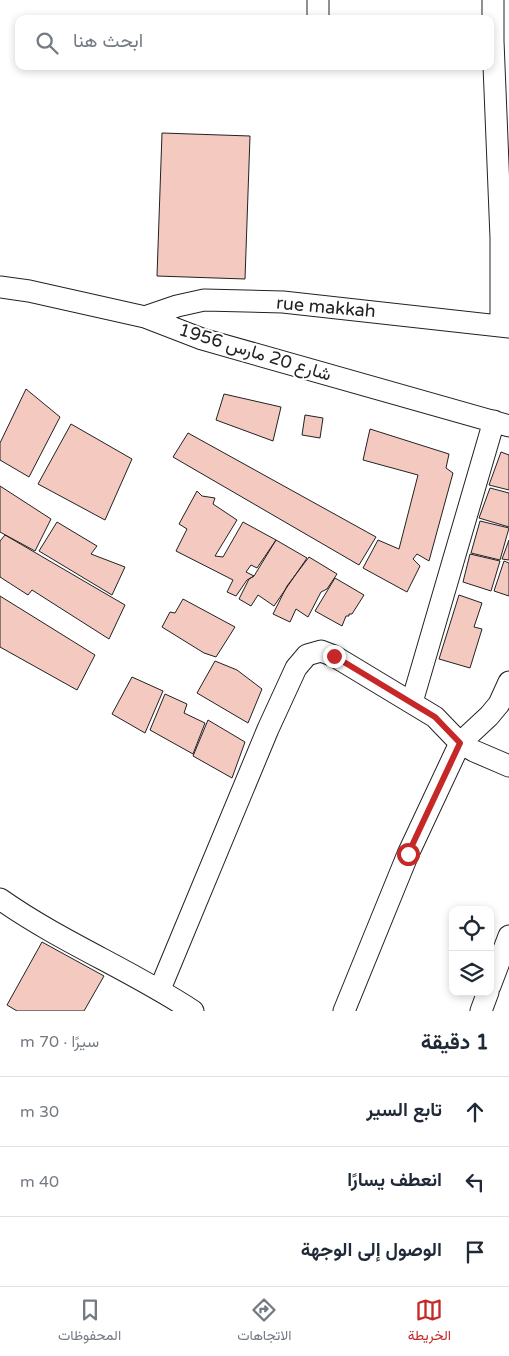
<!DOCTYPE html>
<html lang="ar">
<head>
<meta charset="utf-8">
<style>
	:root { --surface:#fff; --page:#f2f2f3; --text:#1f2937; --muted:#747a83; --line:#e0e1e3; --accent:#c62828 }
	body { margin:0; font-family:"Varela Round",Vazirmatn,sans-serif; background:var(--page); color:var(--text); direction:rtl }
	.controls { position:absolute; right:15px; bottom:15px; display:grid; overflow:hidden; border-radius:10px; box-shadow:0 2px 8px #0003 }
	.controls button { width:45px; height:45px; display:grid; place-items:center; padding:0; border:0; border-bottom:1px solid var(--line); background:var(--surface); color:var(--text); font:25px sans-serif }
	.stop { position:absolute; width:15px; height:15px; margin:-11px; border:4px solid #c62828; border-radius:50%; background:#fff }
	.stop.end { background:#c62828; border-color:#fff; box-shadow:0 1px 5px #0008 }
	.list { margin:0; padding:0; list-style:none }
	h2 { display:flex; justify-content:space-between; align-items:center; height:65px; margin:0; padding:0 20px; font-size:21px }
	h2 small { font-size:16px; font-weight:400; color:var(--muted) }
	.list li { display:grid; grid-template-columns:32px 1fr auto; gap:15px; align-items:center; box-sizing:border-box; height:70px; padding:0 20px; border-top:1px solid var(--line) }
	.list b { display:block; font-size:19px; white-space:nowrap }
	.list em { font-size:16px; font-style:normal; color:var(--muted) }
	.icon { flex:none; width:28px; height:28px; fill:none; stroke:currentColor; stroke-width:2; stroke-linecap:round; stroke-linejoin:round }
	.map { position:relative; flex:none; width:509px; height:1011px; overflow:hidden; direction:ltr }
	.search { position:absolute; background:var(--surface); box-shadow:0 2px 8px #0003; left:15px; right:15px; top:15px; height:55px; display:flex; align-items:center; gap:12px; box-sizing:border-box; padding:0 18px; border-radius:10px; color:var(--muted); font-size:19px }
	.sheet { height:275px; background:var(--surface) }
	nav { display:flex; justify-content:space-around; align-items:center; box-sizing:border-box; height:70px; border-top:1px solid var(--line); background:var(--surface); font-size:14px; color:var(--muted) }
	nav a { display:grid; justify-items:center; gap:2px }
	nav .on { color:var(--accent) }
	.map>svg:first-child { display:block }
</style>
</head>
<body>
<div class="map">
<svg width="509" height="1011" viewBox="0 0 509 1011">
	<rect width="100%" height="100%" fill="#fff"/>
	<path fill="#f3c9c0" stroke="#222" d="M162,133l88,3 -5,143 -88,-3z
		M26,389l34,28 -31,60 -29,-17v-17z
		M224,394l57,13 -8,34 -57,-21z
		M305,415l18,3 -3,20 -18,-3z
		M71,424l61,35 -27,61 -67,-36z
		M370,429l79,25 -3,14 7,5 -24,88 -12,-7 -4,5 7,7 -13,26 -44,-24 15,-28 21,9 19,-74 -55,-15z
		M188,433l188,104 -17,28 -186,-108z
		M501,452l8,3v35l-20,-5z
		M0,486l51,33 -16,32 -35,-19z
		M490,488l19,5v34l-30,-9z
		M197,491l5,5 13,2 -2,6 24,16 -22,36 8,1 20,-35 33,18 -19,28 -6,-3 -5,7 8,4 -7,4 -11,16 -9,-4 6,-12 -57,-29 11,-22 -8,-5z
		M480,521l29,7 -9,32 -29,-7z
		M57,522l40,24 -6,8 34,13 -13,28 -73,-44z
		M5,535l120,70 -16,34 -77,-49 -4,5 -28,-18v-36z
		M276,540l31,18 -33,48 -16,-11 -7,11 -12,-7 10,-20 5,-3z
		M509,540v20l-7,-1z
		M470,554l30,7 -9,30 -28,-9z
		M309,557l28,17 -10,15 -6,3 -13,25 -12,-8 -6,13 -17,-8 14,-28z
		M504,561l5,2v33l-15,-5z
		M335,578l29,17 -12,19h-3v2h-3l-4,10 -27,-15z
		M459,595l23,8 -8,24 8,2 -12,39 -31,-9z
		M0,596l95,59 -18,35 -77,-43z
		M183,599l52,28 -19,30 -12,-4 -42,-26 8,-15 5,1z
		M215,661l22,9 25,19 -14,34 -51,-30z
		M132,677l31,14 -18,42 -33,-19z
		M165,694l22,10 -3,9 21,10 -12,31 -43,-24z
		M208,720l37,22 -13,36 -39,-22z
		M42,942l62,34 -20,35h-67l-10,-6z"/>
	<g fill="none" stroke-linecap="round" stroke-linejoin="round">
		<g stroke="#222" stroke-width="23">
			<path id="street" d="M318,0v19
				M493,0v41l8,197v88
				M0,287l29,4 116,26 57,22 307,87
				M145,317l32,-11 27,-6 79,2 226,25
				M412,702l82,-281
				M0,899c61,43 131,71 193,112
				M490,986l19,-50
				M160,989l108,-260 28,-61 11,-13 14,-4 13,5 101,61 25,26 14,8 35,15
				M344,1011l64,-157 52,-111 29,-27 10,-12 10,-22
				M481,1011l7,-19"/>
		</g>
		<use href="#street" stroke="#fff" stroke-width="21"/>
	</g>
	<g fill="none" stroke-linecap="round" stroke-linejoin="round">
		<path stroke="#c62828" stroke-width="6" d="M334,656l101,61 25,26 -52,111"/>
	</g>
	<g text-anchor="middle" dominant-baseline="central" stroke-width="4" stroke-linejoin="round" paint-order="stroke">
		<g font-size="18" fill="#222" stroke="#fff">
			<text transform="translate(326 307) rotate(5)">rue makkah</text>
			<text transform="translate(255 352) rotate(17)">شارع 20 مارس 1956</text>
		</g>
	</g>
</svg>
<div class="controls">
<button><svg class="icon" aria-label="locate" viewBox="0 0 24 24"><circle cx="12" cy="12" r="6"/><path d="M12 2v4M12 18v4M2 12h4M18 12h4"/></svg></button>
<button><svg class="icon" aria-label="layers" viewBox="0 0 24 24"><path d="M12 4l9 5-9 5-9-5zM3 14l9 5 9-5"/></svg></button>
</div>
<div class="stop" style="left:408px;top:854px"></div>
<div class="stop end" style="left:334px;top:656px"></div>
<div class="search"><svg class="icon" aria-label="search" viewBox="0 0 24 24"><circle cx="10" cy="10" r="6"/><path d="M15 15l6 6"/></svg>ابحث هنا</div>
</div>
<section class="sheet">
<h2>1 دقيقة<small>سيرًا · 70 m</small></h2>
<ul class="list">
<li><svg class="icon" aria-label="ahead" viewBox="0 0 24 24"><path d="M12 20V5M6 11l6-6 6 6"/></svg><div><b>تابع السير</b></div><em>30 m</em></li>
<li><svg class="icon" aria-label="left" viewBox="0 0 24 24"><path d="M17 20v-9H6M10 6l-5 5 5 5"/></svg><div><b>انعطف يسارًا</b></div><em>40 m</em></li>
<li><svg class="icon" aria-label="arrive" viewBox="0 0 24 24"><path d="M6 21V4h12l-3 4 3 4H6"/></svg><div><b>الوصول إلى الوجهة</b></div></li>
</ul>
</section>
<nav>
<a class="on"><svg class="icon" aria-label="map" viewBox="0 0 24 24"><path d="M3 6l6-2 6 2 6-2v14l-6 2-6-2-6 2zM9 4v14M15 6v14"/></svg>الخريطة</a>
<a><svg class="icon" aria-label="directions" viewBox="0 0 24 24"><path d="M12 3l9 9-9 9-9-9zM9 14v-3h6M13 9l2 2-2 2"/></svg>الاتجاهات</a>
<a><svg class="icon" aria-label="saved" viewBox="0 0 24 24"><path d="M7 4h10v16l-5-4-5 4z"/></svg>المحفوظات</a>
</nav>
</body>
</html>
